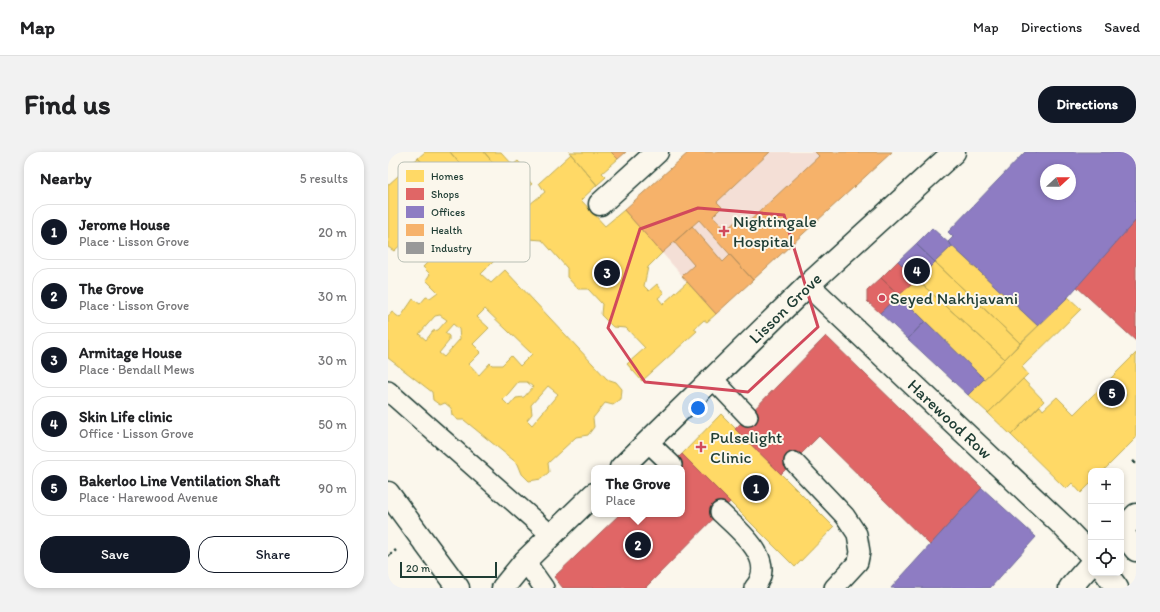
<!DOCTYPE html>
<html lang="en">
<head>
<meta charset="utf-8">
<style>
	:root { --surface:#fff; --page:#f2f2f2; --text:#202124; --muted:#757577; --line:#e0e0e0; --accent:#111827 }
	body { margin:0; font-family:Itim,sans-serif; background:var(--page); color:var(--text) }
	.controls { position:absolute; right:12px; bottom:12px; display:grid; overflow:hidden; border-radius:8px; box-shadow:0 2px 6px #0003 }
	.controls button { width:36px; height:36px; display:grid; place-items:center; padding:0; border:0; border-bottom:1px solid var(--line); background:var(--surface); color:var(--text); font:20px sans-serif }
	.compass { position:absolute; left:652px; top:12px; width:36px; height:36px; border-radius:50%; background:var(--surface); box-shadow:0 2px 6px #0003; rotate:69deg }
	.scale { position:absolute; left:12px; bottom:10px; width:97px; box-sizing:border-box; padding-left:4px; border:2px solid #1f3d34; border-top:0; font-size:11px; line-height:14px; white-space:nowrap; color:#1f3d34; -webkit-text-stroke:3px #fbf7ec; paint-order:stroke }
	.you { position:absolute; left:310px; top:256px; width:14px; height:14px; margin:-10px; border:3px solid #fff; border-radius:50%; background:#1a73e8; box-shadow:0 0 0 6px #1a73e833 }
	.badge { display:grid; place-items:center; width:26px; height:26px; border-radius:50%; background:var(--accent); color:#fff; font-size:13px; font-weight:700 }
	.pin { position:absolute; translate:-50% -50%; border:2px solid #fff; box-shadow:0 1px 4px #0006 }
	.popup { position:absolute; left:203px; top:313px; width:94px; height:52px; box-sizing:border-box; display:grid; place-content:center; border-radius:8px; background:var(--surface); filter:drop-shadow(0 1px 3px #0005); font-size:13px; white-space:nowrap; color:var(--muted) }
	.popup b { font-size:15px; color:var(--text) }
	.popup::after { content:''; position:absolute; left:50%; top:100%; margin-left:-8px; border:8px solid transparent; border-top-color:var(--surface) }
	.list { margin:0; padding:0; list-style:none }
	h2 { display:flex; justify-content:space-between; align-items:center; height:52px; margin:0; padding:0 16px; font-size:17px }
	h2 small { font-size:13px; font-weight:400; color:var(--muted) }
	.list li { display:grid; grid-template-columns:26px 1fr auto; gap:12px; align-items:center; box-sizing:border-box; height:56px; margin:0 8px 8px; padding:0 8px; border:1px solid var(--line); border-radius:16px }
	.list b { display:block; font-size:15px; white-space:nowrap }
	.list p { margin:0; font-size:13px; white-space:nowrap; color:var(--muted) }
	.list em { font-size:13px; font-style:normal; color:var(--muted) }
	.actions { display:flex; gap:8px; padding:12px 16px }
	.actions a { flex:1; padding:9px 0; border:1px solid var(--accent); border-radius:16px; text-align:center; font-size:14px; color:var(--accent) }
	.actions .main { background:var(--accent); color:#fff }
	.icon { flex:none; width:22px; height:22px; fill:none; stroke:currentColor; stroke-width:2; stroke-linecap:round; stroke-linejoin:round }
	.map { position:relative; flex:none; width:748px; height:436px; overflow:hidden; border-radius:16px }
	header { display:flex; align-items:center; gap:24px; box-sizing:border-box; height:56px; padding:0 20px; background:var(--surface); border-bottom:1px solid var(--line) }
	header strong { font-size:19px }
	nav { display:flex; gap:22px; margin-inline-start:auto; font-size:14px }
	.intro { display:flex; align-items:center; justify-content:space-between; box-sizing:border-box; height:96px; padding:0 24px }
	h1 { margin:0; font-size:28px }
	.button { padding:10px 18px; border-radius:16px; background:var(--accent); color:#fff; font-size:14px; font-weight:700 }
	main { display:flex; gap:24px; padding:0 24px }
	aside { flex:1; background:var(--surface); border-radius:16px; box-shadow:0 2px 6px #0003 }
	.map>svg:first-child { display:block }
</style>
</head>
<body>
<header>
<strong>Map</strong>
<nav><a>Map</a><a>Directions</a><a>Saved</a></nav>
</header>
<div class="intro"><h1>Find us</h1><a class="button">Directions</a></div>
<main>
<aside>
<h2>Nearby<small>5 results</small></h2>
<ul class="list">
<li><span class="badge">1</span><div><b>Jerome House</b><p>Place · Lisson Grove</p></div><em>20 m</em></li>
<li><span class="badge">2</span><div><b>The Grove</b><p>Place · Lisson Grove</p></div><em>30 m</em></li>
<li><span class="badge">3</span><div><b>Armitage House</b><p>Place · Bendall Mews</p></div><em>30 m</em></li>
<li><span class="badge">4</span><div><b>Skin Life clinic</b><p>Office · Lisson Grove</p></div><em>50 m</em></li>
<li><span class="badge">5</span><div><b>Bakerloo Line Ventilation Shaft</b><p>Place · Harewood Avenue</p></div><em>90 m</em></li>
</ul>
<div class="actions"><a class="main">Save</a><a>Share</a></div>
</aside>
<div class="map">
<svg width="748" height="436" viewBox="0 0 748 436">
	<rect width="100%" height="100%" fill="#fbf7ec"/>
	<filter id="ink" filterUnits="userSpaceOnUse"><feTurbulence type="fractalNoise" baseFrequency=".025" numOctaves="2"/><feDisplacementMap in="SourceGraphic" scale="8" xChannelSelector="R" yChannelSelector="G"/><feConvolveMatrix kernelMatrix="1 2 1 2 8 2 1 2 1" color-interpolation-filters="sRGB"/></filter>
	<g filter="url(#ink)">
		<path fill="#f4dfd6" d="M301,0h203l-176,162 -92,-104z"/>
		<path fill="#ffd966" stroke="#bcaa57" fill-rule="evenodd" d="M37,0h25l16,19 -8,7 25,29 -12,11 -53,-60z
			M62,0h34l35,41 -10,9 -34,-39 -9,8z
			M96,0h17l12,13 5,-4 9,10 -4,3 9,10 -13,9z
			M181,0h42l7,7 -16,14 4,4 -9,8z
			M183,2l26,31 -16,15 24,26 19,-16 38,43 -14,14 -4,19 5,5 8,-7 7,9 -6,5 5,6 24,-22 29,32 -9,8 -3,-2 -10,9 3,2 -55,50 -15,-17 18,-16 -19,-20 -13,-1 -12,-12 1,-11 -14,-15h-10l-11,-12v-9l-25,-28 -13,-1 -26,-28 20,-16 7,9 15,-12 -6,-9z
			M30,6l53,60 -22,23 -20,-22 -35,32 -6,-4v-62z
			M76,73l32,34 -15,15 10,9 14,-13 102,109 9,3 6,7 -1,10 -8,6 -8,-2 -12,15 1,9 -6,8 -12,2 -28,26 1,9 -8,7 -12,2 -7,-7 -4,-10 -54,-44h-6l-6,-5 -1,-7 -6,-5 -5,2 -7,-5 -1,-8 -44,-34v-41l4,-5 8,6 13,-19 7,5 6,-7 4,1 8,-6 -12,-12 4,-6 -7,-7zM97,157l47,45 -12,12 -9,-10 -9,9h-10l-2,-2 -11,12 -10,-11 12,-12 -8,-8 16,-16 -12,-11zM52,163l7,5 -9,10 -5,1 -7,9 -7,-6 16,-18zM65,172l6,5 1,10 -16,18 -5,-4 10,-12v-5l-4,-3zM130,230h9l6,5 -9,10 -8,1 -7,8 -6,-6zM160,234l10,8 -26,31 -5,-5 5,-6 -1,-9z
			M564,94l86,80 -18,17 -85,-81z
			M547,110l85,81 -15,16 -88,-79z
			M529,128l88,79 -21,20 -85,-84z
			M680,145l13,12 -59,58 6,7 -40,39 -20,-18z
			M748,201v85l-33,33h-12v12l-10,10 -9,-10 -6,6 -55,-54 29,-29 3,4 14,-13 17,17 24,-24 17,17 11,-12 -16,-16z
			M635,227l21,22 -33,34 -23,-22z
			M333,262l113,113 -39,40 -113,-113z"/>
		<path fill="#e06666" stroke="#a65a57" d="M748,68v121l-60,-55z
			M510,109l19,19 -18,15 -18,-17z
			M493,126l18,17 -19,18 -13,-12v-10z
			M438,184l156,152 -52,57 -111,-109 -38,38 -46,-45z
			M294,302l48,48 -85,86h-82l-9,-11 66,-63h62v-46h-14z"/>
		<path fill="#8e7cc3" stroke="#6d6998" fill-rule="evenodd" d="M637,0h111v68l-68,77 -30,29 -90,-84 5,-5 -5,-5zM658,18h24v24h-24z
			M544,76l20,18 -17,16 -19,-18z
			M528,92l19,18 -18,18 -19,-19z
			M511,143l26,26 -17,18 -28,-26z
			M537,169l59,58 -16,16 -60,-56z
			M594,336l54,49 -46,51h-99z"/>
		<path fill="#f6b26b" stroke="#b68f5a" d="M223,0h15l-8,7z
			M301,0h81l-53,50 5,5 -9,9 13,14 11,-10 6,7 76,-71 -4,-4h77l-139,128 -54,-60 -37,33 -38,-43z
			M304,74l31,36 7,-7 23,25 -37,34 -34,-38 12,-11 -20,-23z"/>
		<path fill="#999" stroke="#747d7b" d="M722,227l16,16 -11,12 -17,-17z"/>
		<g fill="none" stroke-linecap="round" stroke-linejoin="round">
			<g stroke="#1f3d34" stroke-width="22">
				<path id="service" d="M324,226l36,38
					M0,239l163,144
					M260,290l24,23
					M406,310l51,54 12,18 3,18 -2,10 -24,26
					M332,360c18,18 59,48 34,76
					M137,409l19,27"/>
			</g>
			<g stroke="#1f3d34" stroke-width="25">
				<path id="minor" d="M212,52l57,-52
					M420,133l253,239 30,31
					M733,379l15,19
					M733,379l15,-16
					M718,421l11,15
					M682,436l21,-24"/>
			</g>
			<g stroke="#1f3d34" stroke-width="25">
				<path id="secondary" d="M233,316l187,-183 146,-133
					M115,436l22,-27 69,-67"/>
			</g>
			<g stroke="#1f3d34" stroke-width="25">
				<path id="trunk" d="M0,341l70,95"/>
			</g>
			<path stroke="#1f3d34" stroke-width="2.5" stroke-dasharray="4 3" stroke-linecap="butt" d="M745,309l3,3
				M1,404l7,-6"/>
			<use href="#service" stroke="#fbf7ec" stroke-width="19"/>
			<use href="#minor" stroke="#fbf7ec" stroke-width="22"/>
			<use href="#secondary" stroke="#fbf7ec" stroke-width="22"/>
			<use href="#trunk" stroke="#fbf7ec" stroke-width="22"/>
		</g>
	</g>
	<path fill="none" stroke="#d1495b" stroke-width="3" stroke-linejoin="round" d="M310,56l86,7 34,112 -70,65 -103,-10 -37,-54 32,-99z"/>
	<g fill="#d1495b" stroke="#fbf7ec" stroke-width="1.5">
		<path d="M334 73h4v4h4v4h-4v4h-4v-4h-4v-4h4z"/>
		<circle cx="494" cy="146" r="4"/>
		<path d="M311 289h4v4h4v4h-4v4h-4v-4h-4v-4h4z"/>
	</g>
	<g text-anchor="middle" dominant-baseline="central" stroke-width="4" stroke-linejoin="round" paint-order="stroke">
		<g font-size="17" fill="#1f3d34" stroke="#fbf7ec" text-anchor="start">
			<text x="345" y="69">Nightingale<tspan x="345" dy="20">Hospital</tspan></text>
			<text x="502" y="146">Seyed Nakhjavani</text>
			<text x="322" y="285">Pulselight<tspan x="322" dy="20">Clinic</tspan></text>
		</g>
		<g font-size="17" fill="#1f3d34" stroke="#fbf7ec">
			<text transform="translate(397 156) rotate(-44)">Lisson Grove</text>
			<text transform="translate(562 267) rotate(43)">Harewood Row</text>
		</g>
	</g>
	<rect x="10" y="10" width="132" height="100" rx="6" fill="#fbf7ec" stroke="#b9bfb5" stroke-width="1"/>
	<rect x="18" y="18" width="18" height="12" fill="#ffd966"/>
	<rect x="18" y="36" width="18" height="12" fill="#e06666"/>
	<rect x="18" y="54" width="18" height="12" fill="#8e7cc3"/>
	<rect x="18" y="72" width="18" height="12" fill="#f6b26b"/>
	<rect x="18" y="90" width="18" height="12" fill="#999"/>
	<g font-size="11" fill="#1f3d34">
		<text x="43" y="28">Homes</text>
		<text x="43" y="46">Shops</text>
		<text x="43" y="64">Offices</text>
		<text x="43" y="82">Health</text>
		<text x="43" y="100">Industry</text>
	</g>
</svg>
<div class="controls">
<button>+</button>
<button>−</button>
<button><svg class="icon" aria-label="locate" viewBox="0 0 24 24"><circle cx="12" cy="12" r="6"/><path d="M12 2v4M12 18v4M2 12h4M18 12h4"/></svg></button>
</div>
<svg class="compass" viewBox="-18 -18 36 36"><path d="M0-13l5 13h-10z" fill="#e53935"/><path d="M0 13l5-13h-10z" fill="#757577"/></svg>
<div class="scale">20 m</div>
<div class="you"></div>
<div class="pin badge" style="left:368px;top:336px">1</div>
<div class="pin badge" style="left:250px;top:393px">2</div>
<div class="popup"><b>The Grove</b>Place</div>
<div class="pin badge" style="left:219px;top:121px">3</div>
<div class="pin badge" style="left:529px;top:119px">4</div>
<div class="pin badge" style="left:724px;top:241px">5</div>
</div>
</main>
</body>
</html>
